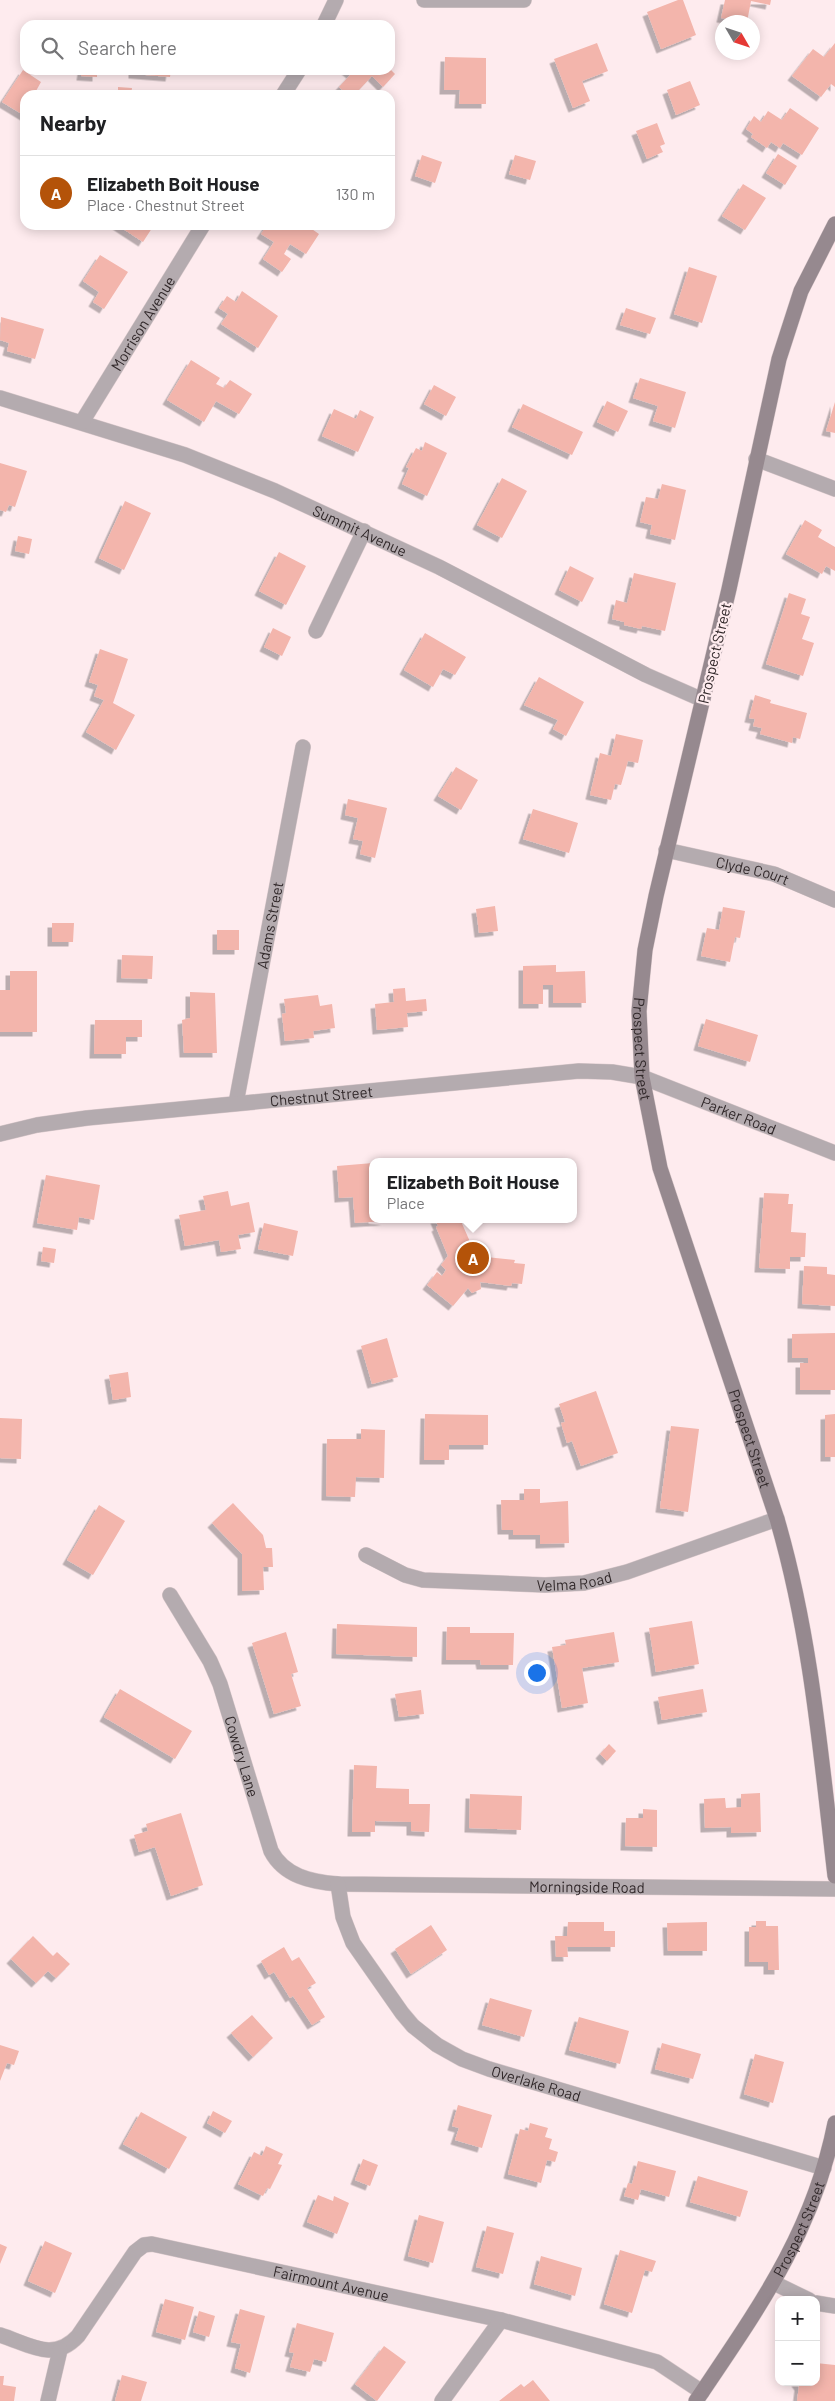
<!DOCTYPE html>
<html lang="en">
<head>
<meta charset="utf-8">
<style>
	:root { --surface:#fff; --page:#f2f2f2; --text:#202124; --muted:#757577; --line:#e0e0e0; --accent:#b45309 }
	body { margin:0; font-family:Barlow,sans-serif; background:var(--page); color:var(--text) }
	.controls { position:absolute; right:15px; bottom:15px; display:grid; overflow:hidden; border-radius:10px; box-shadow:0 2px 12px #0003 }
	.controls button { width:45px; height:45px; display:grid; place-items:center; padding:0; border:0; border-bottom:1px solid var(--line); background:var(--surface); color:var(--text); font:25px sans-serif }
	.compass { position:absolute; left:715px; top:15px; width:45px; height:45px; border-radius:50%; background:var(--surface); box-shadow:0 2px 12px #0003; rotate:129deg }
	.you { position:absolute; left:536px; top:1672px; width:18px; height:18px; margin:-12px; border:4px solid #fff; border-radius:50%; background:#1a73e8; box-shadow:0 0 0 8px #1a73e833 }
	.badge { display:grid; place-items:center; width:32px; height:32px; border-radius:50%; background:var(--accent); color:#fff; font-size:16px; font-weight:700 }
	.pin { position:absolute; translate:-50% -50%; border:2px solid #fff; box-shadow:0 1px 5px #0006 }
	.popup { position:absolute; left:369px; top:1158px; width:208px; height:65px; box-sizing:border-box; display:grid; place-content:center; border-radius:10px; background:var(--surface); filter:drop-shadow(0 1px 4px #0005); font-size:16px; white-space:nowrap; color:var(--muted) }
	.popup b { font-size:19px; color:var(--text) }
	.popup::after { content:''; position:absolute; left:50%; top:100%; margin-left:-10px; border:10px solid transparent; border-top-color:var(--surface) }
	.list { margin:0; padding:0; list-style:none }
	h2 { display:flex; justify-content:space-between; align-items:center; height:65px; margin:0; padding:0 20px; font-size:21px }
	h2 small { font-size:16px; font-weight:400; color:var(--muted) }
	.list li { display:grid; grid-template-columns:32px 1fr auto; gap:15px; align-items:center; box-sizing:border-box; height:75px; padding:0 20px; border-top:1px solid var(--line) }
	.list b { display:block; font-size:19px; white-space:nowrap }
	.list p { margin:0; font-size:16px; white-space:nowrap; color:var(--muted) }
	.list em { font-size:16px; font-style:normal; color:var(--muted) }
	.icon { flex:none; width:28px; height:28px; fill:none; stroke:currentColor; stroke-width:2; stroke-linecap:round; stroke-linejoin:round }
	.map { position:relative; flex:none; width:835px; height:2401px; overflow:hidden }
	.search { position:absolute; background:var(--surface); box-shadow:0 2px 12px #0003; left:20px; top:20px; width:375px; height:55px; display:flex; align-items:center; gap:12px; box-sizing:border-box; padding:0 18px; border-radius:15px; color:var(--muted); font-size:19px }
	.panel { position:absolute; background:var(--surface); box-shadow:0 2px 12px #0003; left:20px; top:90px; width:375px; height:140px; border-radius:15px }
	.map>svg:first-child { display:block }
</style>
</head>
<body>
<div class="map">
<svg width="835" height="2401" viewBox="0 0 835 2401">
	<defs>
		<filter id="shadow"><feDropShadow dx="-4.5" dy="4.5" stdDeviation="0" flood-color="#0004"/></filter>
	</defs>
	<rect width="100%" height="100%" fill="#feebee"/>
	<path fill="#f3b5ac" filter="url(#shadow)" d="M678,0h5l13,35 -35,14 -14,-37z
		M725,0h46l-1,5 -19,-4 -4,21 -26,-4z
		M597,43l11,28 -26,10 8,20 -17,7 -19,-49z
		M835,43v44l-4,-3 -10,13 -29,-21 21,-27 11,8z
		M445,57l41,1v46h-27l1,-14h-16z
		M23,70l18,12 -5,9 5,4h-16v21l-23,-14z
		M82,70h15v7l-16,-1z
		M133,70h38l-1,7 -37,-3z
		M346,70h45l4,4 -12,13 -11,-11 -13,14 6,5h-17l-9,-8 12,-13z
		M690,81l10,24 -24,10 -9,-25z
		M118,87l14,1 -1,7h-13z
		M790,108l29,20 -17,27 -19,-12 -3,5 -9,-6 -4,6 -16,-11 2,-3 -7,-5 8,-13 7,6 7,-11 14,9z
		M657,123l8,21 -5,2 3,6 -16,7 -11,-28z
		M778,154l19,12 -12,19 -19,-12z
		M422,155l20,7 -7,21 -20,-7z
		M515,155l21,6 -6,19 -21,-6z
		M743,184l23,14 -21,32 -23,-14z
		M117,225h37l-11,17z
		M267,225h39l13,9 -13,20 -16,-10 -6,10 7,5 -9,13 -19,-13 11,-17 -13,-8z
		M100,255l28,17 -24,37 -11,-7 6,-10 -16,-11z
		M689,267l28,9 -15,47 -28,-9z
		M242,291l36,25 -20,32 -37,-24 7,-10 -9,-6 8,-12 9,6z
		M626,308l30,10 -6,16 -30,-9z
		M1,317l43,12 -9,30 -28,-8 2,-8 -9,-3z
		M191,360l29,18 -4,6 8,4 6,-8 22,14 -13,20 -23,-13 -12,21 -37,-22z
		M640,378l46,14 -11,36 -22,-7 5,-15 -25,-8z
		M434,385l22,12 -10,19 -22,-12z
		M607,401l21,10 -10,21 -21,-10z
		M835,402v31l-9,-2z
		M523,404l60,28 -11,23 -60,-28z
		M334,409l22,10 4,-9 14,7 -16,35 -36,-16z
		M425,442l22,11 -20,43 -25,-12 7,-16 -3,-1 10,-19 6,3z
		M0,463l27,8 -12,36 -6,-2 -3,7 -6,-2z
		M502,478l25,13 -25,47 -25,-13z
		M662,484l24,6 -11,50 -25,-6 2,-9 -12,-3 6,-25 12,2z
		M125,501l26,12 -27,57 -25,-12z
		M805,520l17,10 -4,7 17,10v24l-9,-5 -4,8 -36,-20z
		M18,536l14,3 -3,15 -14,-3z
		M279,552l27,14 -20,39 -27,-14z
		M570,566l24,12 -12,24 -23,-12z
		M634,573l42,10 -11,48 -23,-5 -1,3 -17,-4v-3l-12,-3 4,-19 11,3z
		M789,593l17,6 -5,15 9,3 -8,22 12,4 -11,33 -37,-12z
		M273,628l18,9 -9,19 -18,-9z
		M425,633l41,24 -11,18 -12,-6 -10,18 -29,-17z
		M100,649l28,10 -15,44 22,12 -19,35 -30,-18 18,-32 -10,-4 4,-11 -9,-3z
		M539,677l45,25 -18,34 -13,-7 5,-9 -34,-15z
		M755,695l16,5 -1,3 37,10 -7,26 -7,-2 -1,6 -32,-9 2,-6 -9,-2 2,-7 -6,-1z
		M616,734l27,6 -5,23 -10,-2 -7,24 -6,-1 -4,16 -21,-5 10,-42 11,3z
		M456,767l22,13 -17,30 -23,-14z
		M348,799l39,9 -12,50 -15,-4 3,-13 -10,-2 5,-21 -13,-3z
		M533,809l45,14 -9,30 -46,-14z
		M495,906l3,25 -19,2 -3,-24z
		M723,907l22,4 -5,27 -5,-1 -5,25 -29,-6 6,-28 12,2z
		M52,923h22l-1,19h-21z
		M217,930h22v20h-22z
		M122,955l31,1 -1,23 -31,-1z
		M556,965v7l29,-1 1,32h-33v-18h-10v19h-20v-38z
		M10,971h27v61h-37v-42h10z
		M405,988l1,13 20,-2 1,12 -20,2 1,14 -31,3 -2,-26 19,-2 -1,-13z
		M190,992l25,1 2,60h-33l-2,-33 8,-2z
		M318,995l2,11 12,-2 3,24 -22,3 1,7 -29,3 -3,-27 4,-1 -2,-14z
		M706,1019l52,16 -8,27 -52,-16z
		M95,1020h47v17h-16v17h-32z
		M373,1163v56l13,2 -31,2 -2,-26 -14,1 -2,-32z
		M46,1175l54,10 -6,35 -15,-3 -2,13 -40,-7z
		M228,1191l3,15 18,-4 6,30 -17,3 3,14 -20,3 -2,-12 -34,6 -6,-31 27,-5 -3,-14z
		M764,1193l25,1 -1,10h5l-2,28 15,1 -1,24h-15v12l-31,-1z
		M435,1219h25l11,25 15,13 29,3 -1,3 11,1 -3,20 -10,-1 -1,3 -31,-4 1,7 -9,4 -4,-5 -15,18 -26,-21 10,-13 5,4 4,-6 -5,-5 7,-9 -12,-29 2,-1z
		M264,1223l34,8 -5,25 -35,-7z
		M43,1247l13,2 -2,14 -13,-2z
		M804,1266l23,1v7l8,1v31l-33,-2z
		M835,1333v57h-35v-27h8v-5h-16v-24z
		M387,1338l11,39 -26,7 -11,-38z
		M128,1372l3,25 -18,3 -4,-25z
		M596,1391l22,62 -37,13 -9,-25 -5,2 -6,-20 4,-1 -6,-18z
		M425,1414l63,1v30h-39v15h-25z
		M835,1414v43h-10v-42z
		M0,1418l22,1 -1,40 -21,-1z
		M671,1426l28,3 -11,83 -28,-4z
		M361,1429l24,1 -1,48 -28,-1 -1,20 -29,-1 1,-57h34z
		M524,1489h16v14l28,-2 1,42 -29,1v-9h-27v-5h-11l-1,-30h23z
		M233,1503l30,32 3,13h6l1,19h-10l1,23 -22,1v-37l-30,-31z
		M99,1505l26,16 -32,54 -26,-15z
		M692,1621l7,43 -43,8 -7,-44z
		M337,1624l80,3v30l-81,-3z
		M447,1627h23v6h44l-1,32h-32l-1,-5h-34z
		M286,1632l12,40 -7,2 10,32 -27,8 -22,-71z
		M614,1632l5,30 -37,6 6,35 -26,5 -10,-61 14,-2 -1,-5z
		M120,1689l72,42 -17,28 -71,-42z
		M703,1689l4,23 -45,8 -4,-23z
		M421,1690l3,24 -25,3 -4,-23z
		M609,1744l7,7 -9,10 -7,-7z
		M354,1765l23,1 -1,22 33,1v15h21l-1,28 -18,-1v-9l-36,-1v11h-23z
		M760,1793l1,39 -30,1v-6l-26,1 -1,-29 21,-1 1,10 15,-1v-13z
		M470,1794l52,2 -1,34 -52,-2z
		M643,1809l14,1v37l-32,-1 1,-28h17z
		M181,1813l22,72 -32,11 -16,-49 -16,5 -5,-17 14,-4 -2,-7z
		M756,1921h10v5h12l1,44h-11v-8h-19v-35h7z
		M568,1922h36v9h11v16h-48l1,10h-12l-1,-21h12z
		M707,1922v29h-39l-1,-28z
		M431,1925l16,25 -36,24 -16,-25z
		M33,1936l20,20 4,-4 13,12 -14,14 -8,-7 -12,12 -25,-24z
		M284,1947l8,14 7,-4 17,26 -9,5 18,29 -13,8 -19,-29 -3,2 -16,-26 -5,3 -8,-14z
		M490,1998l42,12 -8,27 -42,-12z
		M252,2015l21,23 -20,19 -22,-24z
		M579,2017l50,14 -9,33 -51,-14z
		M662,2043l39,11 -8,25 -38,-10z
		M0,2045l19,6 -5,14 -7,-2 -7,18z
		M755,2054l29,8 -11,41 -29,-9z
		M458,2105l34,10 -10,33 -27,-8 4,-12 -7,-2z
		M213,2111l19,10 -7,12 -18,-10z
		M141,2112l46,25 -18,32 -46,-25z
		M530,2123l18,5 -3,9 7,2 -3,10 9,3 -3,10 -8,-2 -6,23 -33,-9 12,-45 8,2z
		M266,2146l17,8 -5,10 4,1 -12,24 -3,-1 -4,8 -25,-12 16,-32 8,4z
		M363,2159l15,6 -8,21 -15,-6z
		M638,2161l38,10 -7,26 -28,-8 -3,11 -14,-4 4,-13 4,1z
		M698,2176l50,15 -8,26 -50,-15z
		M318,2195l15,6 1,-5 15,7 -12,31 -30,-12z
		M419,2215l25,7 -11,41 -25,-7z
		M487,2226l27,7 -11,41 -27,-7z
		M45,2241l27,12 -17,40 -27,-12z
		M0,2244l7,3 -7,17z
		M620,2250l36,11 -4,11 -7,-2 -13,43 -28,-9z
		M541,2256l41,12 -7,28 -41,-12z
		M165,2299l29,8 -9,33 -29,-8z
		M240,2309l25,7 -15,57 -15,-5 6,-24 -10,-2z
		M199,2311l16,5 -6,21 -16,-5z
		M297,2323l37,10 -8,29 -12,-3 -4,13 -20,-5 4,-14 -5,-1z
		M384,2346l22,16 -29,39 -22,-17z
		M816,2363l19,2v36h-38l2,-15 -3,-4h20z
		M122,2375l25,7 -6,19h-26z
		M0,2376h4l-1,9 13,2 -2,14h-14z
		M533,2380l17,21h-51l22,-17 3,3z"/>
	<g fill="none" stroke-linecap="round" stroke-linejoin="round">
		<g stroke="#d9c8cb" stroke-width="16">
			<g id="minor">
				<path d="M424,0h100"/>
				<path d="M324,25l12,-25"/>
				<path d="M283,95l16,-25"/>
				<path id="s1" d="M0,398l185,57 90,36 164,76 207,108 57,25"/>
				<path id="s2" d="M82,422l121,-197"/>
				<path d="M756,459l79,30"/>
				<path d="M316,631l48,-100"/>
				<path id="s3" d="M666,850l108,24 61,26"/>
				<path id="s4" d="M642,1077l193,76"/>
				<path id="s5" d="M236,1103l67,-356"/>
				<path id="s6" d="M366,1555l39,20 18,5 122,5 39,-2 43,-11 150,-53"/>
				<path id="s7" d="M170,1595l40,66 10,23 51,167c13,25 40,31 67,33l497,5"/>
				<path id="s8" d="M338,1884l5,33 10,26 49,70 11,13 24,19 25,14 27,10 335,99"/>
				<path d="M774,2283l35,17"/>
				<path d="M816,2303l19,3"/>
				<path id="s9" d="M0,2335c29,9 53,28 78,1l57,-84 9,-7 8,-1 349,76 156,42 45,30"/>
				<path d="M48,2401l12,-51"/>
				<path d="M442,2401l59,-81"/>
			</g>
		</g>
		<g stroke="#d9c8cb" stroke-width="16">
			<g id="tertiary">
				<path id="s10" d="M0,1134l37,-9 50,-7 492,-47 33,1 30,5"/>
			</g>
		</g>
		<g stroke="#d9c8cb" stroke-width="16">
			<g id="secondary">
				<path id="s11" d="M835,224l-34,67 -22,68 -50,230 -73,307 -11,54 -6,61 3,66 18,91 117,351c34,116 44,237 58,357"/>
				<path id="s12" d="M696,2401c61,-91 117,-167 139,-278"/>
			</g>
		</g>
		<use href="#minor" stroke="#b4abaf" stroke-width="15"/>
		<use href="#tertiary" stroke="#b4abaf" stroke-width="15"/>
		<use href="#secondary" stroke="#96898f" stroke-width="15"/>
	</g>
	<g text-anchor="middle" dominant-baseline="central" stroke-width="4.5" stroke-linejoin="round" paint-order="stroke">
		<g font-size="15" fill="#31282a" stroke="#feebee">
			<text stroke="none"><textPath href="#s2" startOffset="116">Morrison Avenue</textPath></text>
			<text stroke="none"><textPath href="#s1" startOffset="384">Summit Avenue</textPath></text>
			<text transform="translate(714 653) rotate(-77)">Prospect Street</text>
			<text stroke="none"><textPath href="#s3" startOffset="89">Clyde Court</textPath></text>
			<text stroke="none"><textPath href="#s5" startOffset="181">Adams Street</textPath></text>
			<text stroke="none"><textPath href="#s11" startOffset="852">Prospect Street</textPath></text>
			<text stroke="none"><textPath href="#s10" startOffset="324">Chestnut Street</textPath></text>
			<text stroke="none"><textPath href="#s4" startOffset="104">Parker Road</textPath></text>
			<text stroke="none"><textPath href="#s11" startOffset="1258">Prospect Street</textPath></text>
			<text stroke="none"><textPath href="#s6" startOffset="214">Velma Road</textPath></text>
			<text stroke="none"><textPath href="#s7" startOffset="178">Cowdry Lane</textPath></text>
			<text stroke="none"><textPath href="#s7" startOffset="604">Morningside Road</textPath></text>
			<text stroke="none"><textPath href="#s8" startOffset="301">Overlake Road</textPath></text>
			<text stroke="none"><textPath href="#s12" startOffset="201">Prospect Street</textPath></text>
			<text stroke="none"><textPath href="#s9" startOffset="389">Fairmount Avenue</textPath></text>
		</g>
	</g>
</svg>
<div class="controls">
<button>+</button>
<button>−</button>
</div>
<svg class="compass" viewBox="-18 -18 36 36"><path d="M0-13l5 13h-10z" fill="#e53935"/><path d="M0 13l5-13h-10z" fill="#757577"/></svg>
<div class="you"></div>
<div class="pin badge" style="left:473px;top:1258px">A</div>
<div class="popup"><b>Elizabeth Boit House</b>Place</div>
<div class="search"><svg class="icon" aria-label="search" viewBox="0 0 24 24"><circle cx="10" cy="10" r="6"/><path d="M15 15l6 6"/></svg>Search here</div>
<section class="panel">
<h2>Nearby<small></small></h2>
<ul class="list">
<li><span class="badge">A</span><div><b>Elizabeth Boit House</b><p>Place · Chestnut Street</p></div><em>130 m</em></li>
</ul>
</section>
</div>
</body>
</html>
